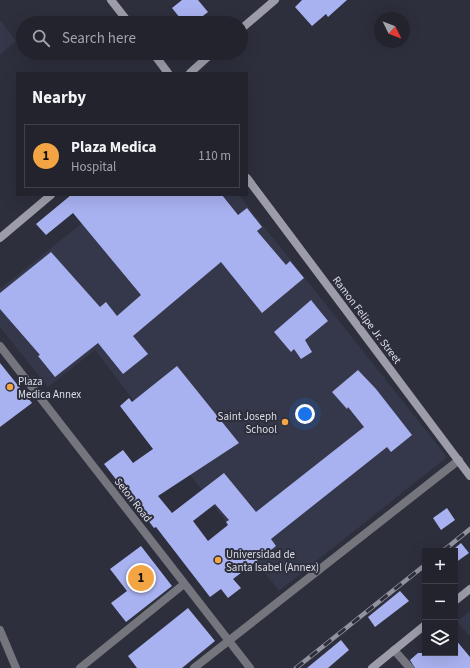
<!DOCTYPE html>
<html lang="en">
<head>
<meta charset="utf-8">
<style>
	:root { --surface:#22232d; --page:#2a2b35; --text:#f1f3f6; --muted:#a2a4aa; --line:#3f4049; --accent:#f3a443 }
	body { margin:0; font-family:"Source Sans 3",sans-serif; background:var(--page); color:var(--text) }
	.controls { position:absolute; right:12px; bottom:12px; display:grid; overflow:hidden; border-radius:0px; box-shadow:0 4px 16px #0002 }
	.controls button { width:36px; height:36px; display:grid; place-items:center; padding:0; border:0; border-bottom:1px solid var(--line); background:var(--surface); color:var(--text); font:20px sans-serif }
	.compass { position:absolute; left:374px; top:12px; width:36px; height:36px; border-radius:50%; background:var(--surface); box-shadow:0 4px 16px #0002; rotate:133deg }
	.you { position:absolute; left:305px; top:414px; width:14px; height:14px; margin:-10px; border:3px solid #fff; border-radius:50%; background:#1a73e8; box-shadow:0 0 0 6px #1a73e833 }
	.badge { display:grid; place-items:center; width:26px; height:26px; border-radius:50%; background:var(--accent); color:#111; font-size:13px; font-weight:700 }
	.pin { position:absolute; translate:-50% -50%; border:2px solid #fff; box-shadow:0 1px 4px #0006 }
	.list { margin:0; padding:0; list-style:none }
	h2 { display:flex; justify-content:space-between; align-items:center; height:52px; margin:0; padding:0 16px; font-size:17px }
	h2 small { font-size:13px; font-weight:400; color:var(--muted) }
	.list li { display:grid; grid-template-columns:26px 1fr auto; gap:12px; align-items:center; box-sizing:border-box; height:64px; margin:0 8px 8px; padding:0 8px; border:1px solid var(--line); border-radius:0px }
	.list b { display:block; font-size:15px; white-space:nowrap }
	.list p { margin:0; font-size:13px; white-space:nowrap; color:var(--muted) }
	.list em { font-size:13px; font-style:normal; color:var(--muted) }
	.icon { flex:none; width:22px; height:22px; fill:none; stroke:currentColor; stroke-width:2; stroke-linecap:round; stroke-linejoin:round }
	.map { position:relative; flex:none; width:470px; height:668px; overflow:hidden }
	.search { position:absolute; background:var(--surface); box-shadow:0 4px 16px #0002; left:16px; top:16px; width:232px; height:44px; display:flex; align-items:center; gap:10px; box-sizing:border-box; padding:0 14px; border-radius:22px; color:var(--muted); font-size:15px }
	.panel { position:absolute; background:var(--surface); box-shadow:0 4px 16px #0002; left:16px; top:72px; width:232px; height:124px; border-radius:0px }
	.map>svg:first-child { display:block }
</style>
</head>
<body>
<div class="map">
<svg width="470" height="668" viewBox="0 0 470 668">
	<rect width="100%" height="100%" fill="#2d2f3c"/>
	<path fill="#35384a" d="M0,20l16,21 -16,14z
		M117,195h122l208,262 -168,134 -184,-241 -47,37 -48,-60v-38z
		M470,611v26l-13,-16z"/>
	<path fill="#a9b2f0" fill-rule="evenodd" d="M182,0h16l10,12 -14,11h-10l-12,-15z
		M302,0h45l-19,17 -2,-3 -14,12 -17,-19z
		M71,195h151l16,20 9,-7 15,19 -5,4 29,34 4,-4 14,17 -42,35 -41,-51 -88,74 15,18 -25,20 -25,-31 -43,34 -17,-21 2,-1 -40,-46v-16l51,-41 49,55 6,-5 11,14 24,-21 -68,-82 -27,22 -10,-11z
		M311,300l17,21 -23,19 7,12 -11,7 -7,-10 -3,3 -17,-20z
		M0,363l32,40 -32,24z
		M177,366l62,77 -81,53 14,17 52,-40 32,39 108,-85 -16,-20 -1,2 -15,-17 26,-22 18,19 36,46 -21,17 -4,-5 -116,92 5,7 -43,33 8,9 -13,10 -7,-9 -11,8 -54,-70 -2,1 -50,-64 19,-14 10,13 20,-14 -33,-43 9,-8 3,4zM215,504l14,16 -3,2 2,3 -20,16 -15,-20z
		M447,508l8,12 -14,10 -8,-12z
		M461,543l8,10 -14,10v-15z
		M141,546l31,40 -46,36 -15,-19 16,-12 -17,-22z
		M400,591l9,10 -34,26 -7,-10z
		M188,608l27,33 -33,27h-45l-9,-12z
		M455,639l15,18v11h-55l-5,-8 8,-7h37z
		M341,640l8,10 -21,18h-21z"/>
	<g fill="none" stroke-linecap="round" stroke-linejoin="round">
		<path stroke="#75767d" stroke-width="8" d="M0,346l250,322
			M0,630l16,38
			M394,650l16,18
			M80,668l104,-84
			M194,668l265,-208"/>
		<path stroke="#9c9da8" stroke-width="8" d="M111,0l18,23
			M241,29l34,-29
			M153,53l15,20
			M190,73l22,-20
			M247,178l223,298
			M0,238l51,-43
			M455,601l15,-12
			M372,668l53,-43"/>
		<g stroke="#90929d" stroke-width="4.5">
			<path id="rail" d="M443,551l27,-22
				M296,668l129,-103"/>
		</g>
		<use href="#rail" stroke="#2d2f3c" stroke-width="3" stroke-dasharray="9" stroke-linecap="butt"/>
	</g>
	<g fill="#f3a443" stroke="#2d2f3c" stroke-width="1.5">
		<circle cx="10" cy="387" r="4"/>
		<circle cx="285" cy="422" r="4"/>
		<circle cx="218" cy="560" r="4"/>
	</g>
	<g text-anchor="middle" dominant-baseline="central" stroke-width="4" stroke-linejoin="round" paint-order="stroke">
		<g font-size="11" fill="#dcdde6" stroke="#2d2f3c">
			<text transform="translate(367 320) rotate(53)">Ramon Felipe Jr. Street</text>
			<text transform="translate(133 500) rotate(52)">Seton Road</text>
		</g>
		<g font-size="11" fill="#dcdde6" stroke="#2d2f3c" text-anchor="start">
			<text x="18" y="381">Plaza<tspan x="18" dy="13">Medica Annex</tspan></text>
			<text x="277" y="416" text-anchor="end">Saint Joseph<tspan x="277" dy="13">School</tspan></text>
			<text x="226" y="554">Universidad de<tspan x="226" dy="13">Santa Isabel (Annex)</tspan></text>
		</g>
	</g>
</svg>
<div class="controls">
<button>+</button>
<button>−</button>
<button><svg class="icon" aria-label="layers" viewBox="0 0 24 24"><path d="M12 4l9 5-9 5-9-5zM3 14l9 5 9-5"/></svg></button>
</div>
<svg class="compass" viewBox="-18 -18 36 36"><path d="M0-13l5 13h-10z" fill="#e53935"/><path d="M0 13l5-13h-10z" fill="#a2a4aa"/></svg>
<div class="you"></div>
<div class="pin badge" style="left:141px;top:578px">1</div>
<div class="search"><svg class="icon" aria-label="search" viewBox="0 0 24 24"><circle cx="10" cy="10" r="6"/><path d="M15 15l6 6"/></svg>Search here</div>
<section class="panel">
<h2>Nearby<small></small></h2>
<ul class="list">
<li><span class="badge">1</span><div><b>Plaza Medica</b><p>Hospital</p></div><em>110 m</em></li>
</ul>
</section>
</div>
</body>
</html>
